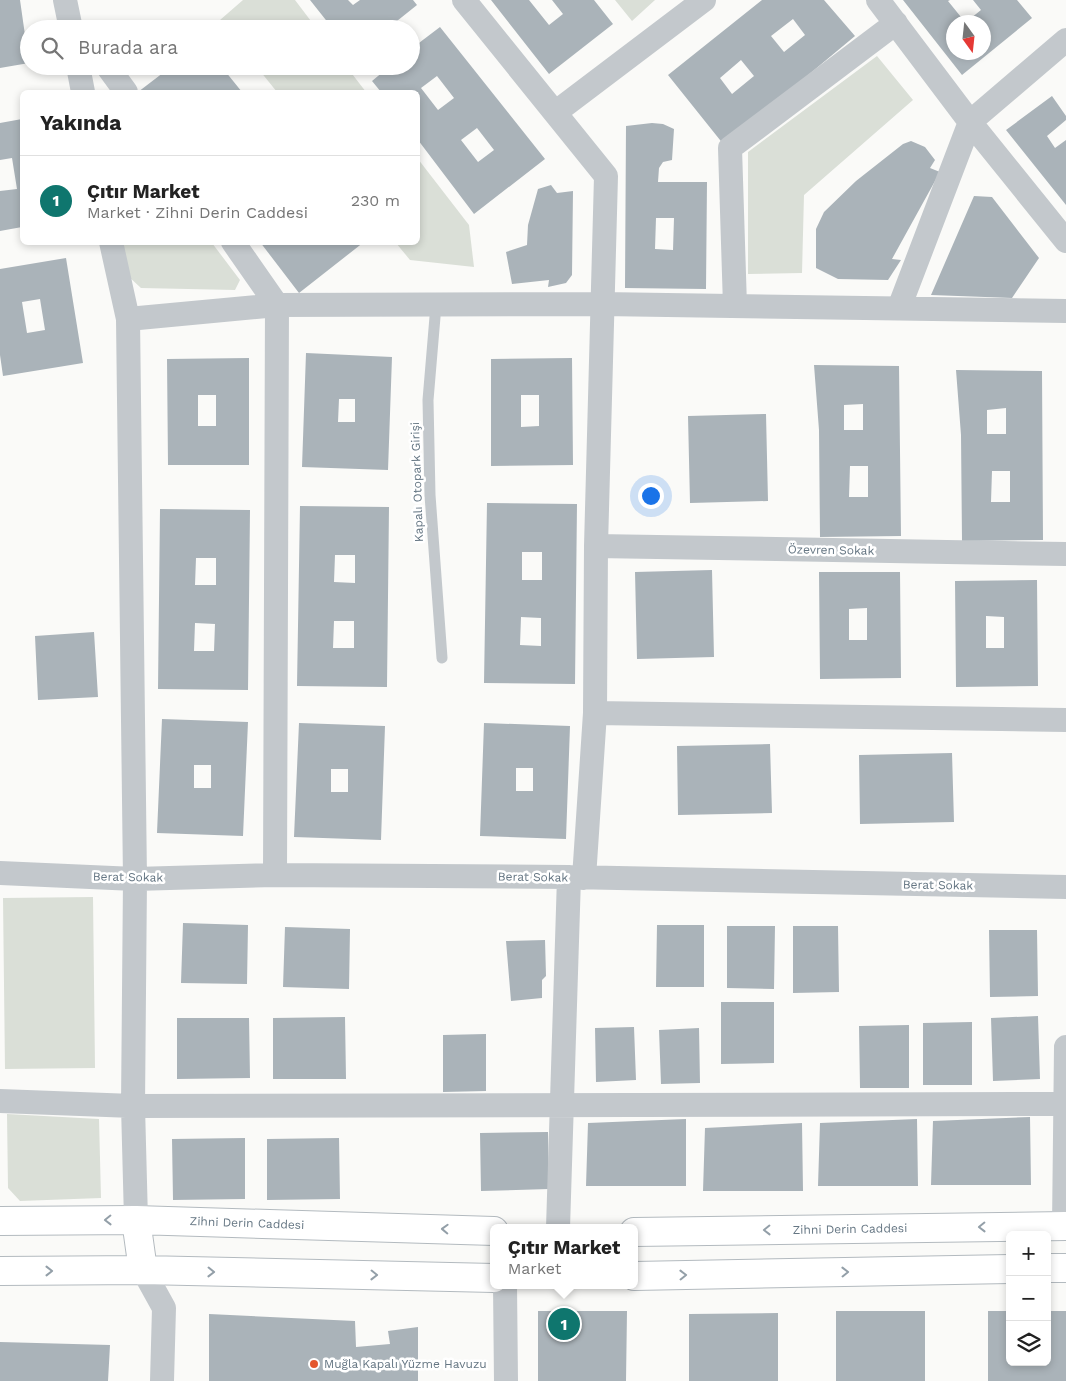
<!DOCTYPE html>
<html lang="tr">
<head>
<meta charset="utf-8">
<style>
	:root { --surface:#fff; --page:#f2f2f2; --text:#222; --muted:#767676; --line:#e0e0e0; --accent:#0f766e }
	body { margin:0; font-family:"Work Sans",sans-serif; background:var(--page); color:var(--text) }
	.controls { position:absolute; right:15px; bottom:15px; display:grid; overflow:hidden; border-radius:8px; box-shadow:0 2px 8px #0003 }
	.controls button { width:45px; height:45px; display:grid; place-items:center; padding:0; border:0; border-bottom:1px solid var(--line); background:var(--surface); color:var(--text); font:25px sans-serif }
	.compass { position:absolute; left:946px; top:15px; width:45px; height:45px; border-radius:50%; background:var(--surface); box-shadow:0 2px 8px #0003; rotate:165deg }
	.you { position:absolute; left:650px; top:495px; width:18px; height:18px; margin:-12px; border:4px solid #fff; border-radius:50%; background:#1a73e8; box-shadow:0 0 0 8px #1a73e833 }
	.badge { display:grid; place-items:center; width:32px; height:32px; border-radius:50%; background:var(--accent); color:#fff; font-size:16px; font-weight:700 }
	.pin { position:absolute; translate:-50% -50%; border:2px solid #fff; box-shadow:0 1px 5px #0006 }
	.popup { position:absolute; left:490px; top:1224px; width:148px; height:65px; box-sizing:border-box; display:grid; place-content:center; border-radius:8px; background:var(--surface); filter:drop-shadow(0 1px 4px #0005); font-size:16px; white-space:nowrap; color:var(--muted) }
	.popup b { font-size:19px; color:var(--text) }
	.popup::after { content:''; position:absolute; left:50%; top:100%; margin-left:-10px; border:10px solid transparent; border-top-color:var(--surface) }
	.list { margin:0; padding:0; list-style:none }
	h2 { display:flex; justify-content:space-between; align-items:center; height:65px; margin:0; padding:0 20px; font-size:21px }
	h2 small { font-size:16px; font-weight:400; color:var(--muted) }
	.list li { display:grid; grid-template-columns:32px 1fr auto; gap:15px; align-items:center; box-sizing:border-box; height:90px; padding:0 20px; border-top:1px solid var(--line) }
	.list b { display:block; font-size:19px; white-space:nowrap }
	.list p { margin:0; font-size:16px; white-space:nowrap; color:var(--muted) }
	.list em { font-size:16px; font-style:normal; color:var(--muted) }
	.icon { flex:none; width:28px; height:28px; fill:none; stroke:currentColor; stroke-width:2; stroke-linecap:round; stroke-linejoin:round }
	.map { position:relative; flex:none; width:1066px; height:1381px; overflow:hidden }
	.search { position:absolute; background:var(--surface); box-shadow:0 2px 8px #0003; left:20px; top:20px; width:400px; height:55px; display:flex; align-items:center; gap:12px; box-sizing:border-box; padding:0 18px; border-radius:28px; color:var(--muted); font-size:19px }
	.panel { position:absolute; background:var(--surface); box-shadow:0 2px 8px #0003; left:20px; top:90px; width:400px; height:155px; border-radius:8px }
	.map>svg:first-child { display:block }
</style>
</head>
<body>
<div class="map">
<svg width="1066" height="1381" viewBox="0 0 1066 1381">
	<rect width="100%" height="100%" fill="#fafaf8"/>
	<path fill="#dadfd7" d="M243,0h52l22,29h-90l-7,-9z
		M615,0h40l-23,21z
		M877,56l36,44 -109,95 -2,78 -54,1v-122z
		M256,66h90l20,26h-89z
		M418,159l51,66 5,42 -64,-7 -14,-17 22,-1z
		M122,243h90l28,37 -5,10 -94,-2 -13,-12z
		M93,897l2,171 -90,1 -2,-171z
		M7,1114l92,5 2,79 -81,3 -12,-13z"/>
	<path fill="#aab3b9" fill-rule="evenodd" d="M0,0h20l9,63 -29,5z
		M310,0h38l5,5 7,-5h53l4,5 -30,24h-54z
		M491,0h38l20,25 14,-11 -11,-14h42l19,24 -64,50z
		M762,0h62l31,36 -131,109 -56,-70zM793,19l12,16 -21,17 -13,-16zM741,60l13,16 -22,18 -12,-16z
		M903,0h47l-2,1 17,21h-11v30h30v-30h-18l15,-12 -8,-10h44l15,18 -70,57z
		M440,27l105,132 -71,55 -56,-74v-48h-37l-9,-11 18,-15h21v-17zM437,76l17,22 -16,12 -17,-22zM477,128l17,22 -16,12 -17,-22z
		M172,66h49l21,26h-104z
		M1052,96l14,20v4l-19,16 8,12 11,-8v65l-60,-75z
		M22,119v108l-22,4v-40l17,-2 -5,-31 -12,2v-37z
		M652,123l11,1 11,5 -2,31 -9,2 -4,6 -1,14h49l-1,107 -81,-1 1,-162zM656,218h18l-1,32 -18,-1z
		M911,141l14,6 10,13 -5,8 10,4 -48,87 9,1 -13,20 -50,-1 -22,-11v-39l8,-17 32,-31 47,-37z
		M551,185l6,8 16,-2 -1,84 -6,8 -18,4 1,-7 -37,4 -6,-32 21,-7 1,-20 10,-36z
		M974,196l18,1 47,61 -27,40 -81,-3z
		M260,242l38,1 66,-1 -65,51z
		M66,258l17,105 -80,13 -3,-21v-86zM40,299l5,31 -18,3 -5,-31z
		M306,353l86,4 -4,113 -86,-3zM339,399h16v23h-17z
		M249,358v107h-81l-1,-106zM198,395h18v31h-18z
		M572,358l1,107 -82,1v-107zM521,395h18v31l-18,1z
		M814,365l85,1 2,170 -81,1 -1,-107zM863,404v26h-19v-25zM850,466h18v31h-19z
		M956,370l86,1 1,169 -81,1 -1,-106zM1006,408v26h-19v-24zM992,471h18v31h-19z
		M766,414l2,87 -78,2 -2,-87z
		M487,503l90,1 -2,180 -91,-1zM522,552h20v28h-20zM521,617l20,1v28l-21,-1z
		M300,506l89,1 -2,180 -90,-1zM335,555h20v28l-21,-1zM334,621h20v27h-21z
		M160,509l90,1 -2,180 -90,-1zM196,558h20v27h-21zM195,623l20,1 -1,27h-20z
		M712,570l2,87 -77,2 -2,-87z
		M819,572h81l1,106 -81,1zM867,608v32h-18v-31z
		M1037,580l1,106 -82,1 -1,-106zM986,616l18,1v31h-18z
		M94,632l4,65 -60,3 -3,-64z
		M162,719l86,3 -5,114 -86,-3zM194,765h17v23h-17z
		M299,723l86,3 -4,114 -87,-3zM331,769h17v23h-17z
		M484,723l86,3 -4,113 -86,-3zM516,768h17v23h-17z
		M770,744l2,69 -94,2 -1,-69z
		M952,753l2,69 -94,2 -1,-69z
		M183,923l65,2 -1,59 -66,-1z
		M657,925h47v62h-48z
		M727,926h48l-1,63 -47,-1z
		M793,926h45l1,66 -46,1z
		M285,927l65,2 -1,60 -66,-2z
		M989,930h48l1,66 -48,1z
		M545,940l1,36 -4,4v18l-31,3 -5,-60z
		M721,1002h53v61l-53,1z
		M1038,1016l2,63 -47,2 -2,-63z
		M345,1017l1,62h-73v-61z
		M177,1018h72l1,60 -73,1z
		M972,1022v63h-49v-62z
		M909,1025v63h-49l-1,-62z
		M634,1027l2,53 -40,2 -1,-54z
		M699,1028l1,55 -39,1 -2,-54z
		M486,1034v57l-43,1v-57z
		M1030,1117l1,68h-100l2,-64z
		M686,1119v67h-100l2,-63z
		M917,1119l1,67h-100l2,-63z
		M802,1123l1,68h-100l2,-63z
		M548,1132l1,57 -68,2 -1,-58z
		M245,1138v61l-72,1 -1,-61z
		M339,1138l1,61 -73,1v-61z
		M538,1311h89l-1,70h-88z
		M836,1311h89v70h-89z
		M988,1311h22v51h37v-51h19v70h-78z
		M778,1313v68h-89v-67z
		M209,1314l146,7 1,26 34,-3 -2,-13 30,-4v54h-209z
		M0,1342l110,3 -2,36h-108z"/>
	<g fill="none" stroke-linecap="round" stroke-linejoin="round">
		<g stroke="#b3babf" stroke-width="30">
			<path id="secondary" d="M136,1220l7,50
				M0,1221l136,-1 358,11
				M634,1232l432,-6
				M1047,1268h19
				M0,1271l143,-1 351,8
				M634,1276l376,-7"/>
		</g>
		<path stroke="#c3c8cc" stroke-width="11" d="M436,305l-8,95 2,95 12,163"/>
		<path stroke="#c3c8cc" stroke-width="24" d="M65,0l6,29
			M464,0l142,176 -10,370 -1,167 -11,165
			M878,0l92,122 96,119
			M78,66l5,26
			M107,66l19,26
			M556,112l148,-112
			M111,242l17,77 7,560 -2,227 3,114
			M233,242l44,63 -2,570
			M735,306l-5,-158 166,-125
			M899,308l71,-186 96,-82
			M128,319l149,-14 325,-1 464,7
			M596,546l470,8
			M595,713l471,7
			M0,873l135,6 140,-4 294,2 497,10
			M0,1101l133,5 933,-2
			M1064,1226l2,-179
			M558,1228l11,-351
			M143,1270l21,38 -2,73
			M505,1285l1,96"/>
		<use href="#secondary" stroke="#fff" stroke-width="28"/>
	</g>
	<defs><path id="oneway-chevron" d="M-2-3.5L2.5 0L-2 3.5" fill="none" stroke-width="1.6" stroke-linecap="round" stroke-linejoin="round" transform="scale(1.25)"/></defs>
	<g stroke="#939fa8">
		<use href="#oneway-chevron" transform="translate(108 1220) rotate(179)"/>
		<use href="#oneway-chevron" transform="translate(982 1227) rotate(179)"/>
		<use href="#oneway-chevron" transform="translate(445 1229) rotate(-178)"/>
		<use href="#oneway-chevron" transform="translate(767 1230) rotate(179)"/>
		<use href="#oneway-chevron" transform="translate(49 1271)"/>
		<use href="#oneway-chevron" transform="translate(211 1272) rotate(1)"/>
		<use href="#oneway-chevron" transform="translate(845 1272) rotate(-1)"/>
		<use href="#oneway-chevron" transform="translate(374 1275) rotate(1)"/>
		<use href="#oneway-chevron" transform="translate(683 1275) rotate(-1)"/>
	</g>
	<circle fill="#e4572e" stroke="#fff" stroke-width="2" cx="314" cy="1364" r="5"/>
	<g text-anchor="middle" dominant-baseline="central" stroke-width="5" stroke-linejoin="round" paint-order="stroke">
		<g font-size="12" fill="#657683" stroke="#fff">
			<text transform="translate(417 482) rotate(-92)">Kapalı Otopark Girişi</text>
			<text transform="translate(831 550) rotate(1)">Özevren Sokak</text>
			<text transform="translate(128 877) rotate(1)">Berat Sokak</text>
			<text transform="translate(533 877) rotate(1)">Berat Sokak</text>
			<text transform="translate(938 885) rotate(1)">Berat Sokak</text>
			<text transform="translate(247 1223) rotate(2)">Zihni Derin Caddesi</text>
			<text transform="translate(850 1229) rotate(-1)">Zihni Derin Caddesi</text>
		</g>
		<g font-size="12" fill="#657683" stroke="#fff" text-anchor="start">
			<text x="324" y="1364">Muğla Kapalı Yüzme Havuzu</text>
		</g>
	</g>
</svg>
<div class="controls">
<button>+</button>
<button>−</button>
<button><svg class="icon" aria-label="layers" viewBox="0 0 24 24"><path d="M12 4l9 5-9 5-9-5zM3 14l9 5 9-5"/></svg></button>
</div>
<svg class="compass" viewBox="-18 -18 36 36"><path d="M0-13l5 13h-10z" fill="#e53935"/><path d="M0 13l5-13h-10z" fill="#767676"/></svg>
<div class="you"></div>
<div class="pin badge" style="left:564px;top:1324px">1</div>
<div class="popup"><b>Çıtır Market</b>Market</div>
<div class="search"><svg class="icon" aria-label="search" viewBox="0 0 24 24"><circle cx="10" cy="10" r="6"/><path d="M15 15l6 6"/></svg>Burada ara</div>
<section class="panel">
<h2>Yakında<small></small></h2>
<ul class="list">
<li><span class="badge">1</span><div><b>Çıtır Market</b><p>Market · Zihni Derin Caddesi</p></div><em>230 m</em></li>
</ul>
</section>
</div>
</body>
</html>
